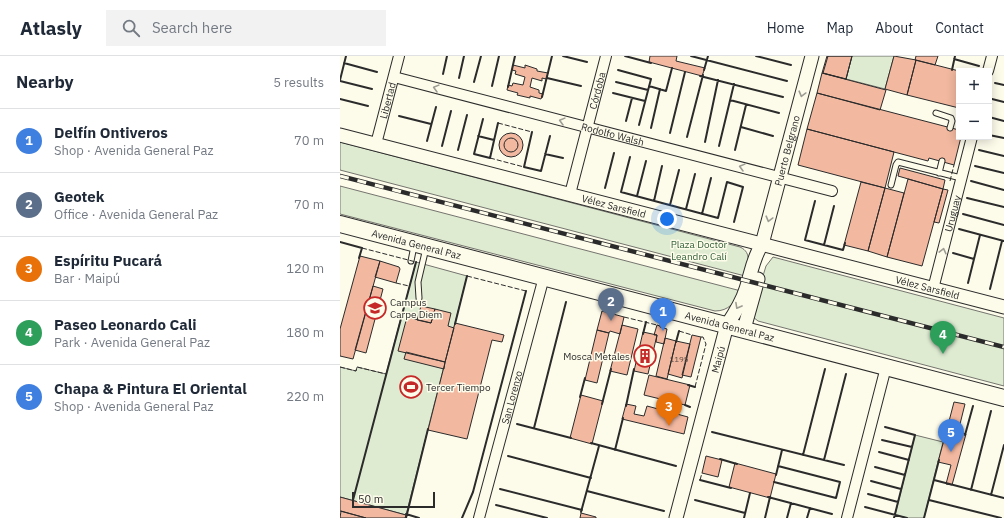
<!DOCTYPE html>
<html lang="en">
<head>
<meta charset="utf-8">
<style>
	:root { --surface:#fff; --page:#f2f2f3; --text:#1f2937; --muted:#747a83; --line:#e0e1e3; --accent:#db2777 }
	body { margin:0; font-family:"IBM Plex Sans",sans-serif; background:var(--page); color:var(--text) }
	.controls { position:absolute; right:12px; top:12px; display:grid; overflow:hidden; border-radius:0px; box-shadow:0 2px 10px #0003 }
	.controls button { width:36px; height:36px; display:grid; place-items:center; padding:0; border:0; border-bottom:1px solid var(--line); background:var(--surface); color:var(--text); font:20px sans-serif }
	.scale { position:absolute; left:12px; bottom:10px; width:83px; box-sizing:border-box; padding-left:4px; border:2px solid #2b2b2b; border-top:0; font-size:11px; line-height:14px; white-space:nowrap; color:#2b2b2b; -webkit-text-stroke:3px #fdfbea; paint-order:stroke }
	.you { position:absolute; left:327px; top:163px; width:14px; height:14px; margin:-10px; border:3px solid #fff; border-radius:50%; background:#1a73e8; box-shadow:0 0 0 6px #1a73e833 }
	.badge { display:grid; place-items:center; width:26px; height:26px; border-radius:50%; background:var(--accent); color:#fff; font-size:13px; font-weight:700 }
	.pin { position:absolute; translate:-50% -33px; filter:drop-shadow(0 1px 2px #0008) }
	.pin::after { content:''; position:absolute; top:21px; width:14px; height:12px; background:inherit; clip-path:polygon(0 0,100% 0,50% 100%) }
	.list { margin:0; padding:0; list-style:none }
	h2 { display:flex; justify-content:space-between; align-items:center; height:52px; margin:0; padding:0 16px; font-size:17px }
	h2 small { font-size:13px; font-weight:400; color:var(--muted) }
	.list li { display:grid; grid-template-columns:26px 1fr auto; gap:12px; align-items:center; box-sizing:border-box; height:64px; padding:0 16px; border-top:1px solid var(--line) }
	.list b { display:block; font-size:15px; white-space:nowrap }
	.list p { margin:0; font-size:13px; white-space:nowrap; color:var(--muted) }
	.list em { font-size:13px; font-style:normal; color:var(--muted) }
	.icon { flex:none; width:22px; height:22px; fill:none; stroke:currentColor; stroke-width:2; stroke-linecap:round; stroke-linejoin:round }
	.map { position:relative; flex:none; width:664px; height:462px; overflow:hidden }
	header { display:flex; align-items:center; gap:24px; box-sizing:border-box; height:56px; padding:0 20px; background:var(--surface); border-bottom:1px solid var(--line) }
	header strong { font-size:19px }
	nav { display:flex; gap:22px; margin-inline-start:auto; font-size:14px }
	.search { width:280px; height:36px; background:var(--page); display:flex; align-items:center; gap:10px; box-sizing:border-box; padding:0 14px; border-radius:0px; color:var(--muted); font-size:15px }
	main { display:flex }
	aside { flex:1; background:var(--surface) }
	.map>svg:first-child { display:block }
</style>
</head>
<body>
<header>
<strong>Atlasly</strong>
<div class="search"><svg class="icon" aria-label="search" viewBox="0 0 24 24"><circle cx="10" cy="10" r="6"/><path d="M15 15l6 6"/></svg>Search here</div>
<nav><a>Home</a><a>Map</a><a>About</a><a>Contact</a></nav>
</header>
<main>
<aside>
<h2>Nearby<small>5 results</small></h2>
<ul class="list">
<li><span class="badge" style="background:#3f7fe0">1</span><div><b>Delfín Ontiveros</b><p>Shop · Avenida General Paz</p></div><em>70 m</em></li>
<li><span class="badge" style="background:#5c6f8a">2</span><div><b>Geotek</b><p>Office · Avenida General Paz</p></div><em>70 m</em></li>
<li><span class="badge" style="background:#e8710a">3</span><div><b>Espíritu Pucará</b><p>Bar · Maipú</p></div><em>120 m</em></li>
<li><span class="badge" style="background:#2e9e5b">4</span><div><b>Paseo Leonardo Cali</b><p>Park · Avenida General Paz</p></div><em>180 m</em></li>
<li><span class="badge" style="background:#3f7fe0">5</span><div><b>Chapa &amp; Pintura El Oriental</b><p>Shop · Avenida General Paz</p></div><em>220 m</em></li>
</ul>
</aside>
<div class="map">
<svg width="664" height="462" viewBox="0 0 664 462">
	<rect width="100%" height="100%" fill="#fdfbea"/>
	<path fill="#deebd1" stroke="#74746e" d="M512,0h42l-9,33 -39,-10z
		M0,86l400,105c13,6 7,18 5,29l-405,-106z
		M0,130l401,105c-6,11 -12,20 -26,20l-375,-97z
		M433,201l231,61v68l-246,-65 -5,-4 -1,-5 14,-46z
		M76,206l51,14 -61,239 -66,-18v-130l16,4 1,-4 29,7z
		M575,379l28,7 -19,76h-17l-12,-3z"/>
	<path fill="#f2b8a0" stroke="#2b2b2b" d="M310,0h27l-1,5 29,7 -3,8 -53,-14z
		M487,0h25l-6,23 -24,-6z
		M488,0h24l-6,23 -23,-6z
		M554,0l22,4 -9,35 -22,-6z
		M576,0h22l-3,9 -20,-5z
		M576,4l43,11v37l-52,-13z
		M173,9l12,3v-3l12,4v2l11,2 -2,6 -4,-1v3l-10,-3 -2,9 9,3v3l4,1 -2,5 -11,-3v2l-13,-3 1,-2 -11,-3 1,-5 4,1 1,-3 10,2 2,-8 -10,-3 1,-3 -4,-1z
		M482,17l64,17 -6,20 -63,-17z
		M477,37l142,37v7h2l-7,28 -25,-7 -1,3 -121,-32z
		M467,73l87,23 -9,36 -87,-23z
		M159 89a12 12 0 1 1 24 0a12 12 0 1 1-24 0Z
		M164 89a7 7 0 1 1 14 0a7 7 0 1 1-14 0Z
		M560,112l45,12 -2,9 -45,-13z
		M568,123l35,10 -21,77 -35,-9z
		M521,126l24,6 -17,63 -24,-6z
		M545,132l19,5 -17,64 -19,-6z
		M603,133l5,1 -9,33 -5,-1z
		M20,200l20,5 -27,98 -13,-3v-27z
		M40,205l19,6 1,2 -4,14 -21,-6z
		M33,230l10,3 -17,64 -11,-3z
		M81,250l14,3 -4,14 -14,-3z
		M95,253l16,4 -3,13 6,2 -9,34 -47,-11 9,-34 24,6z
		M262,255l22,6 -4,17 -10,-3 -1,2 -12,-3z
		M115,267l49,12 -2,7 -10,-2 -25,99 -39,-9z
		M282,269l16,4 -11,46 -17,-4z
		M317,269l3,1v1l7,2 -3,15 -8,-2 1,-7h-3z
		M257,274l12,3 -12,50 -12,-3z
		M303,276l14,3 -9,39 -14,-3z
		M352,279l9,2 -10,40 -9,-2z
		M325,282l11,3 -9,38 -11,-3z
		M336,285l14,3 -8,34 -14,-4z
		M66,296l39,10 -1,7 -40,-10z
		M309,319l41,10 -5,20 -41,-10z
		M241,339l22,6 -11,43 -22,-6z
		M614,346l11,2 -7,28 -11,-3z
		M286,348l10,2 -2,8 10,2 3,-10 41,11 -4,17 -62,-15z
		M607,373l19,5 -14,51 -6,-1 5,-19 -13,-3z
		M366,400l16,4 -4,17 -16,-4z
		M395,407l41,11 -6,24 -41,-11z
		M0,441l66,18 -1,3h-39l-26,-7z
		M1,455l25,7h-26z
		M241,457l15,4v1h-16z"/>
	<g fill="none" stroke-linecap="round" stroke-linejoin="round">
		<g stroke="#2b2b2b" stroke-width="7">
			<path id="service" d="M596,57l15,5 1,3 -2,7
				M599,117l3,-12
				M551,129l5,-20 2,-3 63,16
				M71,205l3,-15
				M79,242l-1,-16 8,-34"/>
		</g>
		<g stroke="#2b2b2b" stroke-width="12">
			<g id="minor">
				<path d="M648,15l4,-15"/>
				<path id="s1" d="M54,21l438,114"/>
				<path id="s2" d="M36,88l23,-88"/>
				<path id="s3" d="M230,138l36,-138"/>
				<path id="s4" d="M593,233l39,-152"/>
				<path id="s5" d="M139,462l65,-241"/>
				<path d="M507,462l39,-151"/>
			</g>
		</g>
		<g stroke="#2b2b2b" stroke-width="15">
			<g id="tertiary">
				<path id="s6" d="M0,79l664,172"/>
				<path d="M404,273l14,-50"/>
				<path id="s7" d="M336,462l51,-193c8,-12 15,-23 19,-36 5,-16 7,-31 16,-45l50,-188"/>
			</g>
		</g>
		<g stroke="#2b2b2b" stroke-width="18">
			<g id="primary">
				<path id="s8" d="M0,168l664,174"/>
			</g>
		</g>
		<use href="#service" stroke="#fdfbea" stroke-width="5"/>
		<use href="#minor" stroke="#fdfbea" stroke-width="10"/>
		<use href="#tertiary" stroke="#fdfbea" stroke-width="13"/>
		<use href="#primary" stroke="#fdfbea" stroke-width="16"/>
		<g stroke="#2b2b2b" stroke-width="4.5">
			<path id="rail" d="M0,120l664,171"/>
		</g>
		<use href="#rail" stroke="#fdfbea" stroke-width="3" stroke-dasharray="9" stroke-linecap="butt"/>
		<path stroke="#2b2b2b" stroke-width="1" stroke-dasharray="5 2" stroke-linecap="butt" d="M158,67l34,9
			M150,102l34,9
			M610,125l4,-16
			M22,192l54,14
			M127,220l59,15
			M56,227l13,3
			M284,261l33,8
			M339,275l13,4
			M0,311l16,4 1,-4 29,7
			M355,331l11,-43 -3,-7h-2
			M360,424l2,-7"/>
		<path stroke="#2b2b2b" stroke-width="2" d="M223,0l24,6
			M285,0l26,7
			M351,0l96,25
			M416,0l35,9
			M614,3l25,7
			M4,7l33,9
			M278,14l33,9 -12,46
			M364,14l4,-14
			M612,14l3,-14
			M103,18l4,-18
			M360,20l83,21
			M119,22l5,-22
			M207,22l34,8
			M0,24l6,-24
			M0,25l32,8
			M134,26l7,-26
			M276,26l32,8
			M655,27l9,2
			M152,30l7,-30
			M309,30l17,5 6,-23
			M168,31l7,-31
			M273,37l32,8
			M202,41l10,-41
			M0,43l28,7
			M652,43l12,3
			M390,44l49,13
			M59,60l32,8
			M649,61l15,4
			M143,63l-9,35 16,4 8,-35
			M286,65l6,-23
			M401,71l32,9
			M311,72l9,-39
			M192,76l-8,35 17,4 9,-35
			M330,77l15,-61
			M649,79l15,3
			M138,80l16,4
			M347,81l16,-62
			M87,85l9,-34
			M365,86l13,-62
			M102,90l9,-35
			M379,90l15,-62
			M118,94l9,-35
			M395,94l11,-45
			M639,94l25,6
			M205,98l18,4
			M290,101l-9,35 97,26 9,-36 16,5 -9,35
			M635,110l29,7
			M631,125l33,9
			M265,132l9,-35
			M297,140l9,-35
			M627,142l37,9
			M314,145l8,-35
			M475,145l-10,39 38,10 2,-7
			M330,149l9,-35
			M346,153l9,-35
			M362,158l9,-36
			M623,158l41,11
			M619,173l45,12
			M0,186l22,6 -3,10
			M484,189l10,-39
			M613,197l21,6
			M628,227l12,-48
			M650,233l12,-48
			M115,268l12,-48
			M303,278l3,-12
			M336,286l3,-11
			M348,329l7,2
			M240,341l5,-19
			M262,348l9,-35
			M345,349l5,2
			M286,350l8,-37
			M177,368l54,14
			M545,371l30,8 -21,83
			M194,372l32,-126
			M372,376l132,33
			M625,379l8,-29
			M542,384l30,7
			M251,387l85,23
			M275,394l8,-32
			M539,396l30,8
			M463,399l22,-86
			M168,400l83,22
			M380,403l17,5
			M484,404l22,-86
			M535,411l30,8
			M436,419l6,-25
			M360,424l31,8
			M594,424l70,18
			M531,425l30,8
			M434,426l62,16 4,-16 -62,-16
			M160,433l82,21
			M631,434l20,-79
			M247,435l77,20
			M528,438l30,8
			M651,439l13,-50
			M428,441l64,17
			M13,444l63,-238
			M355,444l50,13
			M589,444l72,18
			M156,449l51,13
			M525,451l42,11
			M241,456l18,-66
			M66,458l13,4
			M66,462l22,-89
			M122,462l11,-26 53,-201
			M404,462l6,-25
			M425,462l5,-21
			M447,462l4,-15
			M467,462l3,-10
			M584,462l15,-58"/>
	</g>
	<defs><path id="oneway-chevron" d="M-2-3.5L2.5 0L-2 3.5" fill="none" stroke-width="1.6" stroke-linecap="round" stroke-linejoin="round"/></defs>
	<g stroke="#9e9d94">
		<use href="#oneway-chevron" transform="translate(96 32) rotate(-165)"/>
		<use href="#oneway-chevron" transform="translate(462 38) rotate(105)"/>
		<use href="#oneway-chevron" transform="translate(222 65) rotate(-165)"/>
		<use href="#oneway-chevron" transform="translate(402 111) rotate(-165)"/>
		<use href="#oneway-chevron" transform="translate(429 163) rotate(105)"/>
		<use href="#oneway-chevron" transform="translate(603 195) rotate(-76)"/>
		<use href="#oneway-chevron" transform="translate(398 250) rotate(119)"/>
	</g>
	<defs>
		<g id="school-ring" transform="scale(1.15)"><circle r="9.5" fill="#fdfbea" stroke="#c62828" stroke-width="1.5"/><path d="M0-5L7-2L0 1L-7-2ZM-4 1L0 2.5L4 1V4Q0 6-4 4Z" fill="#c62828"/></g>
		<g id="building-ring" transform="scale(1.15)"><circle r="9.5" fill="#fdfbea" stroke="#c62828" stroke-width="1.5"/><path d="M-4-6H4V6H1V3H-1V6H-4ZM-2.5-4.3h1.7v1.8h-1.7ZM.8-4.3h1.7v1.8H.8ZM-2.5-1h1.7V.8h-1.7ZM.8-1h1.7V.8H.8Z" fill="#c62828"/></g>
		<g id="stadium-ring" transform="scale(1.15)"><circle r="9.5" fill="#fdfbea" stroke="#c62828" stroke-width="1.5"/><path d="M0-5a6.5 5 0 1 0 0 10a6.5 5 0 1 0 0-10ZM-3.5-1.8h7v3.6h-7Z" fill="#c62828"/></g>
	</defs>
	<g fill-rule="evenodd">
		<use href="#school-ring" x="35" y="252"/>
		<use href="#building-ring" x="305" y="300"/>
		<use href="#stadium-ring" x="71" y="331"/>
	</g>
	<g text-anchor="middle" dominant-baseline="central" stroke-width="3" stroke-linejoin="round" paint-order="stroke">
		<g font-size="8" fill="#5d4e48">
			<text x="339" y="303">1195</text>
		</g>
		<g font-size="10" fill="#2b2b2b" stroke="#fdfbea">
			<text stroke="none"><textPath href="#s3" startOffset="107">Córdoba</textPath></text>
			<text stroke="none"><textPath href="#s2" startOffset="45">Libertad</textPath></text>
			<text stroke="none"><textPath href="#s1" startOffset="226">Rodolfo Walsh</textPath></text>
			<text stroke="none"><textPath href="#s7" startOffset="385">Puerto Belgrano</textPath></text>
			<text stroke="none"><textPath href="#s6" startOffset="283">Vélez Sarsfield</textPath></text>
			<text stroke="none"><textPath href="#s4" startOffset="78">Uruguay</textPath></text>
			<text stroke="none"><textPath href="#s8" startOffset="79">Avenida General Paz</textPath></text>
			<text stroke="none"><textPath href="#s6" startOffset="607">Vélez Sarsfield</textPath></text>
			<text stroke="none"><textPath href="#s8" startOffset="403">Avenida General Paz</textPath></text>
			<text stroke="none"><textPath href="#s7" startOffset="164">Maipú</textPath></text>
			<text stroke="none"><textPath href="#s5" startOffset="125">San Lorenzo</textPath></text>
		</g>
		<g font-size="10" fill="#34623c" stroke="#fdfbea">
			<text x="359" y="188">Plaza Doctor<tspan x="359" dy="12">Leandro Calí</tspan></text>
		</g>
		<g font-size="10" fill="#2b2b2b" stroke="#fdfbea" text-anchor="start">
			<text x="50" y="246">Campus<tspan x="50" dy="12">Carpe Diem</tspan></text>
			<text x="290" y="300" text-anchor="end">Mosca Metales</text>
			<text x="86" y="331">Tercer Tiempo</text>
		</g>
	</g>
</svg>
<div class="controls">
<button>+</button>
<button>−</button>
</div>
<div class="scale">50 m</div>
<div class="you"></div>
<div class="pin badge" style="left:323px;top:275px;background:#3f7fe0">1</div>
<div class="pin badge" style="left:271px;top:265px;background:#5c6f8a">2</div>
<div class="pin badge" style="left:329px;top:370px;background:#e8710a">3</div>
<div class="pin badge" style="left:603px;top:298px;background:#2e9e5b">4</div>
<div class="pin badge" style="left:611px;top:396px;background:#3f7fe0">5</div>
</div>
</main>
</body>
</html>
